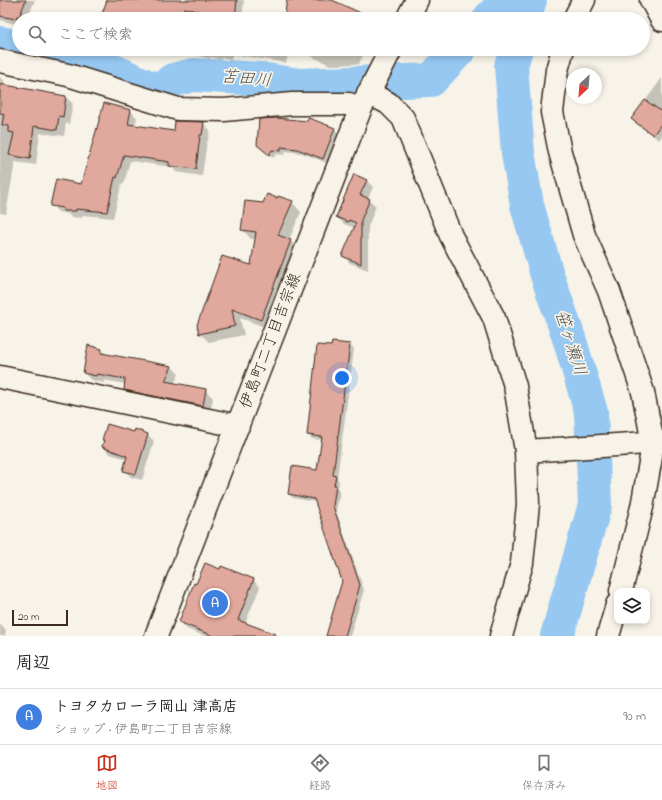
<!DOCTYPE html>
<html lang="ja">
<head>
<meta charset="utf-8">
<style>
	:root { --surface:#fff; --page:#f2f2f2; --text:#222; --muted:#767676; --line:#e0e0e0; --accent:#c8321e }
	body { margin:0; font-family:"Indie Flower","Klee One",sans-serif; background:var(--page); color:var(--text) }
	.controls { position:absolute; right:12px; bottom:12px; display:grid; overflow:hidden; border-radius:8px; box-shadow:0 2px 6px #0003 }
	.controls button { width:36px; height:36px; display:grid; place-items:center; padding:0; border:0; border-bottom:1px solid var(--line); background:var(--surface); color:var(--text); font:20px sans-serif }
	.compass { position:absolute; left:566px; top:68px; width:36px; height:36px; border-radius:50%; background:var(--surface); box-shadow:0 2px 6px #0003; rotate:206deg }
	.scale { position:absolute; left:12px; bottom:10px; width:56px; box-sizing:border-box; padding-left:4px; border:2px solid #3b2a1e; border-top:0; font-size:11px; line-height:14px; white-space:nowrap; color:#3b2a1e; -webkit-text-stroke:3px #f7f3e8; paint-order:stroke }
	.you { position:absolute; left:342px; top:378px; width:14px; height:14px; margin:-10px; border:3px solid #fff; border-radius:50%; background:#1a73e8; box-shadow:0 0 0 6px #1a73e833 }
	.badge { display:grid; place-items:center; width:26px; height:26px; border-radius:50%; background:var(--accent); color:#fff; font-size:13px; font-weight:700 }
	.pin { position:absolute; translate:-50% -50%; border:2px solid #fff; box-shadow:0 1px 4px #0006 }
	.list { margin:0; padding:0; list-style:none }
	h2 { display:flex; justify-content:space-between; align-items:center; height:52px; margin:0; padding:0 16px; font-size:17px }
	h2 small { font-size:13px; font-weight:400; color:var(--muted) }
	.list li { display:grid; grid-template-columns:26px 1fr auto; gap:12px; align-items:center; box-sizing:border-box; height:56px; padding:0 16px; border-top:1px solid var(--line) }
	.list b { display:block; font-size:15px; white-space:nowrap }
	.list p { margin:0; font-size:13px; white-space:nowrap; color:var(--muted) }
	.list em { font-size:13px; font-style:normal; color:var(--muted) }
	.icon { flex:none; width:22px; height:22px; fill:none; stroke:currentColor; stroke-width:2; stroke-linecap:round; stroke-linejoin:round }
	.map { position:relative; flex:none; width:662px; height:636px; overflow:hidden }
	.search { position:absolute; background:var(--surface); box-shadow:0 2px 6px #0003; left:12px; right:12px; top:12px; height:44px; display:flex; align-items:center; gap:10px; box-sizing:border-box; padding:0 14px; border-radius:22px; color:var(--muted); font-size:15px }
	.sheet { height:108px; background:var(--surface) }
	nav { display:flex; justify-content:space-around; align-items:center; box-sizing:border-box; height:56px; border-top:1px solid var(--line); background:var(--surface); font-size:11px; color:var(--muted) }
	nav a { display:grid; justify-items:center; gap:2px }
	nav .on { color:var(--accent) }
	.map>svg:first-child { display:block }
</style>
</head>
<body>
<div class="map">
<svg width="662" height="636" viewBox="0 0 662 636">
	<rect width="100%" height="100%" fill="#f7f3e8"/>
	<filter id="ink" filterUnits="userSpaceOnUse"><feTurbulence type="fractalNoise" baseFrequency=".025" numOctaves="2"/><feDisplacementMap in="SourceGraphic" scale="8" xChannelSelector="R" yChannelSelector="G"/><feConvolveMatrix kernelMatrix="1 2 1 2 8 2 1 2 1" color-interpolation-filters="sRGB"/></filter>
	<g filter="url(#ink)">
		<path fill="#0003" d="M0,0h35l-8,19h-8v6l-19,-5z
			M142,0h102v1l-2,18h-141z
			M180,49h109l-3,14 -53,-9 -2,6 -9,-2 -1,2 -10,-3 -1,2 -28,-8z
			M296,49h70l-7,15 -29,1z
			M0,77l4,4 -1,5 63,11 7,7 -4,20 -3,-1 -2,13 -24,-3 -4,32 -21,-3 -9,52 -6,-1z
			M662,78v58l-3,4 -21,-15 -6,-6z
			M105,104l26,7 6,7 -2,8 40,6 28,-9 7,7 -2,11h-1l-5,35 -26,-4 -4,-5 -42,-6 -6,23 -2,-1 -9,35 -30,-3 -1,3 -11,-1 -3,-3 -10,-2 -6,-7 30,-19z
			M334,128l4,5 -11,30 -25,-10 -17,-2v4l-8,-1 -4,4 -15,-13z
			M367,181l6,6 -5,12 8,7 -8,21v43l-18,-7 -7,-7 12,-28 -11,-4 -7,-7z
			M278,199l14,3 9,10 -12,28 11,10 -30,79 -30,-11 4,17 -35,7 -10,-9 53,-67 4,-27h-5l-9,-10 22,-24z
			M349,345l5,4 -17,129 2,3 -1,8 2,1 -4,21 28,79 -14,46h-23l16,-56 -27,-78 -23,-4 -4,-4 29,-23 5,-31 -11,-1 -4,-4 24,-88z
			M101,349l6,6 65,12 7,7 -5,10 31,6 8,8 -3,15 -78,-16 -7,-8v-5l-21,-4v3l-13,-3 -7,-7z
			M135,433l13,2 6,6 -12,39 -11,-3 -7,-7 3,-11 -17,-5 -7,-7 2,-6 -2,-1z
			M253,580l7,7 -15,37 23,12h-64l-17,-7 -7,-7 17,-37z
			M0,624l6,6 -1,6h-5z"/>
		<g fill="none" stroke-linecap="round" stroke-linejoin="round">
			<path stroke="#96c8f2" stroke-width="34" d="M489,19l18,-19
				M524,19l6,-19
				M0,43l19,4
				M27,49l78,18 46,21 13,-1 9,-7 20,-5 67,4 39,6 132,-5 29,-31
				M516,49l-5,17 7,87 9,52 20,70 23,66 21,71 4,93 -38,131"/>
		</g>
		<path fill="#e1a89d" stroke="#3b2a1e" d="M0,0h26l-7,17 -2,-1 -1,3 -16,-3z
			M107,0h130l-2,19 -51,-11 -5,11h-79z
			M287,0h45l42,19h-90z
			M0,84l66,12 -3,21 -4,-1 -2,14 -23,-4 -4,33 -21,-4 5,-22 -5,-1v-6l-7,-1 2,-11 -4,-1z
			M645,100l17,12v11l-9,12 -22,-16z
			M104,103l27,7 -3,14 46,7 1,-10 29,1 -2,13h-2l-4,34 -27,-3v-4l-45,-7 -7,23 -2,-1 -8,35 -31,-3v2h-13v-3l-13,-2 6,-27 25,5z
			M277,118l30,3 2,-3 26,10 -12,31 -26,-10 -16,-2v4l-9,-1 -3,5 -12,-10 2,-26z
			M354,174l13,6 -7,15 10,4 -9,21v44l-19,-8 14,-33 -7,-3 -1,2 -12,-5z
			M267,194l10,4 1,-2 15,5 -15,34 13,5 -30,80 -29,-11 3,17 -36,8 -2,-9 25,-69 29,9 5,-33 -15,-2 4,-29 18,2z
			M332,342l18,2 -17,131 3,1 -2,9h2l-3,21 27,79 -15,51h-19l16,-55 -28,-82 -26,-5 4,-28 25,4 5,-33 -15,-2 10,-90 14,1z
			M88,345l14,4 -1,4 71,13 -7,15 41,8 -3,17 -79,-16 1,-11 -28,-5 -1,2 -13,-3z
			M107,424l27,8 1,-3 13,5 -12,40 -13,-3 4,-15 -25,-9 2,-7h-2z
			M205,563l15,6 1,-3 33,13 -16,41 37,14v2h-62l-34,-14 15,-39 2,1z"/>
		<g fill="none" stroke-linecap="round" stroke-linejoin="round">
			<g stroke="#3b2a1e" stroke-width="25">
				<path id="minor" d="M651,0l11,20
					M407,19l10,-19
					M574,19l10,-19
					M563,49l-6,21 -5,42 8,40 24,83 25,56 34,101 10,51 -2,14 -9,50 -21,84
					M0,61l68,14 110,34 46,1 68,-6h57l11,6
					M368,93l20,10 15,15 48,118 43,82 21,68 11,65 2,53 -6,59 -21,73
					M0,377l238,49
					M526,451l136,-9
					M156,636l204,-526 31,-61
					M608,636l9,-31"/>
			</g>
			<use href="#minor" stroke="#f7f3e8" stroke-width="22"/>
		</g>
	</g>
	<g text-anchor="middle" dominant-baseline="central" stroke-width="3.5" stroke-linejoin="round" paint-order="stroke">
		<g font-size="16" fill="#3b2a1e" stroke="#f7f3e8">
			<text transform="translate(271 341) rotate(-69)">伊島町二丁目吉宗線</text>
		</g>
		<g font-size="17" font-style="italic" fill="#525253" stroke="#f7f3e8">
			<text transform="translate(246 79) rotate(5)">苫田川</text>
			<text transform="translate(570 343) rotate(72)">笹ヶ瀬川</text>
		</g>
	</g>
</svg>
<div class="controls">
<button><svg class="icon" aria-label="layers" viewBox="0 0 24 24"><path d="M12 4l9 5-9 5-9-5zM3 14l9 5 9-5"/></svg></button>
</div>
<svg class="compass" viewBox="-18 -18 36 36"><path d="M0-13l5 13h-10z" fill="#e53935"/><path d="M0 13l5-13h-10z" fill="#767676"/></svg>
<div class="scale">20 m</div>
<div class="you"></div>
<div class="pin badge" style="left:215px;top:603px;background:#3f7fe0">A</div>
<div class="search"><svg class="icon" aria-label="search" viewBox="0 0 24 24"><circle cx="10" cy="10" r="6"/><path d="M15 15l6 6"/></svg>ここで検索</div>
</div>
<section class="sheet">
<h2>周辺<small></small></h2>
<ul class="list">
<li><span class="badge" style="background:#3f7fe0">A</span><div><b>トヨタカローラ岡山 津高店</b><p>ショップ · 伊島町二丁目吉宗線</p></div><em>90 m</em></li>
</ul>
</section>
<nav>
<a class="on"><svg class="icon" aria-label="map" viewBox="0 0 24 24"><path d="M3 6l6-2 6 2 6-2v14l-6 2-6-2-6 2zM9 4v14M15 6v14"/></svg>地図</a>
<a><svg class="icon" aria-label="directions" viewBox="0 0 24 24"><path d="M12 3l9 9-9 9-9-9zM9 14v-3h6M13 9l2 2-2 2"/></svg>経路</a>
<a><svg class="icon" aria-label="saved" viewBox="0 0 24 24"><path d="M7 4h10v16l-5-4-5 4z"/></svg>保存済み</a>
</nav>
</body>
</html>
